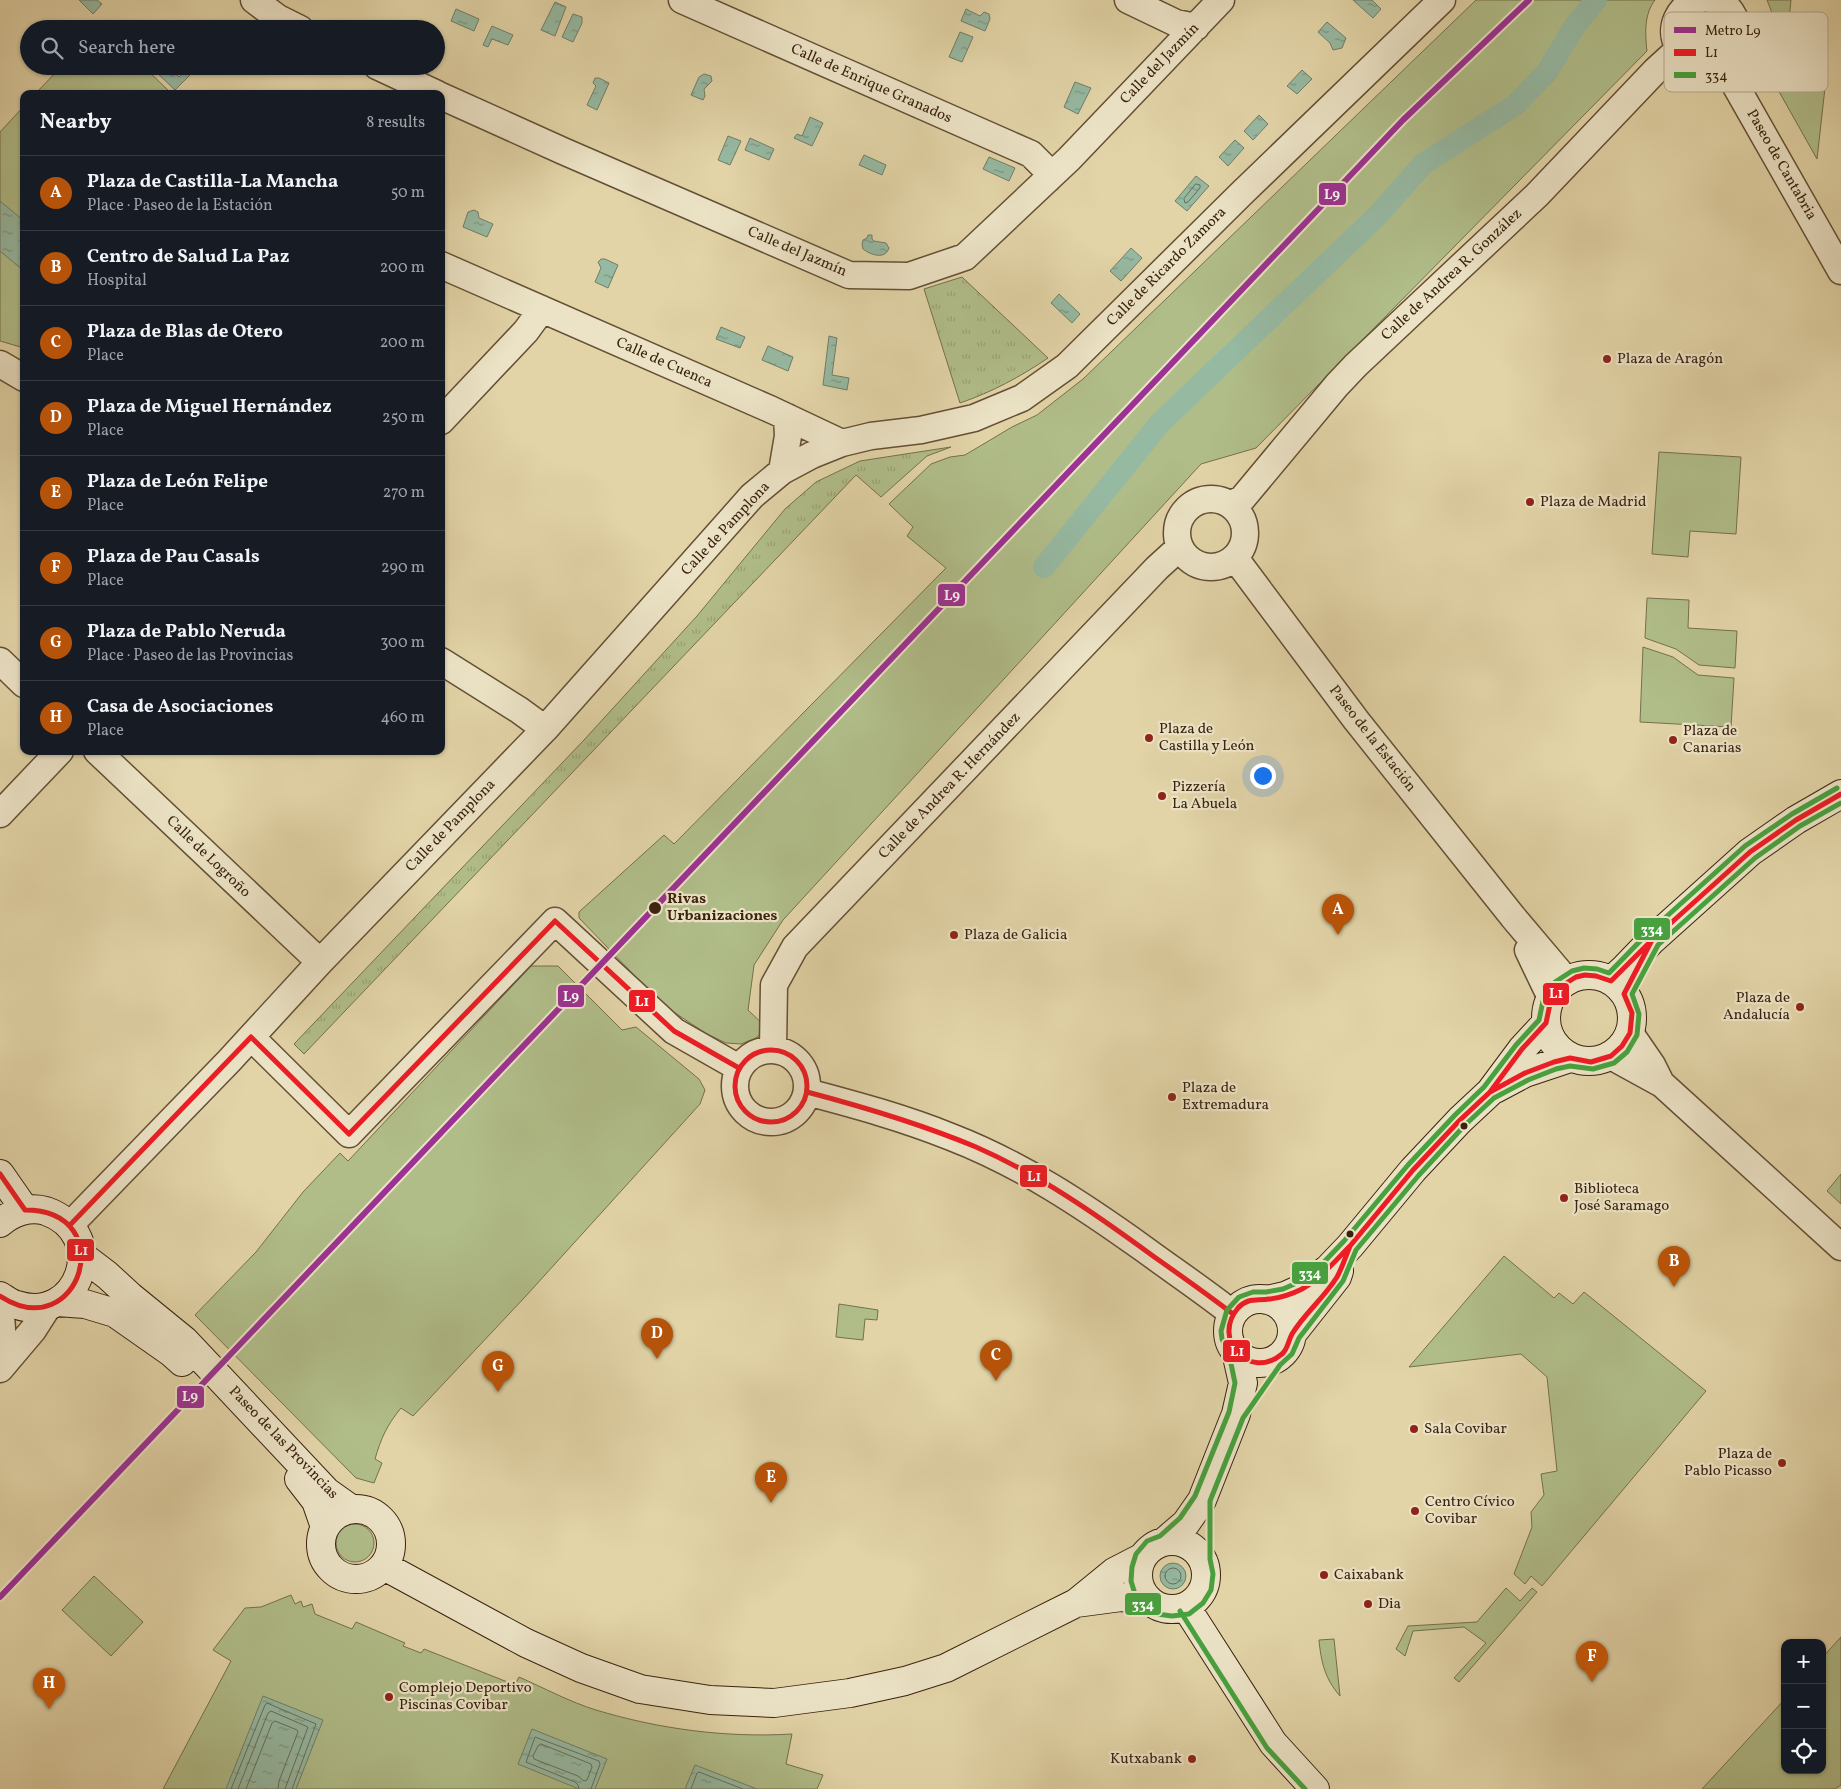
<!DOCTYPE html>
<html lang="en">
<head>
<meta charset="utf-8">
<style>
	:root { --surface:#171b24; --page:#242831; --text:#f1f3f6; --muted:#9ea1a6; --line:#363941; --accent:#b45309 }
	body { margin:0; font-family:Vollkorn,serif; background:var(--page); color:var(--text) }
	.controls { position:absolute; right:15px; bottom:15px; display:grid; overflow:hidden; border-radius:10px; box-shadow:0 1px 4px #0004 }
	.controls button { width:45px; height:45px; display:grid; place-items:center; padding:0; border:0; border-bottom:1px solid var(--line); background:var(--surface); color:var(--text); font:25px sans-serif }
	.you { position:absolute; left:1262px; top:775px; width:18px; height:18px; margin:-12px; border:4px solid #fff; border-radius:50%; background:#1a73e8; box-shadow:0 0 0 8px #1a73e833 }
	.badge { display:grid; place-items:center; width:32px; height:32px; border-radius:50%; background:var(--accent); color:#fff; font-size:16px; font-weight:700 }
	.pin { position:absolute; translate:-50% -41px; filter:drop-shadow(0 1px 2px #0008) }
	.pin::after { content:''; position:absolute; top:26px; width:18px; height:15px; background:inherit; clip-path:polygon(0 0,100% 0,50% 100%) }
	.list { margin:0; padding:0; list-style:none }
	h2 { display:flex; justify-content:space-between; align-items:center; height:65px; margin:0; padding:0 20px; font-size:21px }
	h2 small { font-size:16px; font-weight:400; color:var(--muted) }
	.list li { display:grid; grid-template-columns:32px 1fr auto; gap:15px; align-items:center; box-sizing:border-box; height:75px; padding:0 20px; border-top:1px solid var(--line) }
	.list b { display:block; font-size:19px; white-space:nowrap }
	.list p { margin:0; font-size:16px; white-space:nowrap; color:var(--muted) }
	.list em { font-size:16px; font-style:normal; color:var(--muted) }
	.icon { flex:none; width:28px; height:28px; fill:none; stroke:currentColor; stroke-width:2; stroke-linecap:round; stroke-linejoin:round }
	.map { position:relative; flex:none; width:1841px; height:1789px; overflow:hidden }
	.search { position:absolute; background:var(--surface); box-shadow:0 1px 4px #0004; left:20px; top:20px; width:425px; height:55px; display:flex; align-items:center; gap:12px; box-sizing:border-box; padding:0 18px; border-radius:28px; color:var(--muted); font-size:19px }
	.panel { position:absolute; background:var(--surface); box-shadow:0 1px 4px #0004; left:20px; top:90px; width:425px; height:665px; border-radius:10px }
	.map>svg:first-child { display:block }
</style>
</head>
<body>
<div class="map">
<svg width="1841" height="1789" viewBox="0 0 1841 1789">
	<defs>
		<pattern id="grass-tufts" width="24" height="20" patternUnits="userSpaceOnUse" patternTransform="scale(1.25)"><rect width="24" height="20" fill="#b0bd89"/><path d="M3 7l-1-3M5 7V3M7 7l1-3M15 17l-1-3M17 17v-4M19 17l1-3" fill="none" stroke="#98a275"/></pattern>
		<pattern id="water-ripples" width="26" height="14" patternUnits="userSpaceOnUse" patternTransform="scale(1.25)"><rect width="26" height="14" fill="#96b9a2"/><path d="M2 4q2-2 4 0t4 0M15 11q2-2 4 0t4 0" fill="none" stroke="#7b9682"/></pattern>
	</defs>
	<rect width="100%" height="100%" fill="#e2d4a7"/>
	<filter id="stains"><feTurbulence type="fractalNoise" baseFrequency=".004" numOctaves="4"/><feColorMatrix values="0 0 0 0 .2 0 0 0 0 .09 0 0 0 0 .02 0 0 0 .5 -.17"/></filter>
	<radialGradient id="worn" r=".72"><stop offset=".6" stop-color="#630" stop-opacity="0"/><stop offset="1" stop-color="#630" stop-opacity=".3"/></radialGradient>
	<path fill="url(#grass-tufts)" stroke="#75704c" d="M1709,9l16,11v21l-18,11 -14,-5 -7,-13 5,-18z
		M962,277l86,81c-28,19 -56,34 -88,45l-36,-114z
		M951,447l-24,9 -46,41 -25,-22 -552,579 -10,-10 290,-304 113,-124 88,-107 31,-27 44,-21z"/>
	<path fill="#b0bd89" stroke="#75704c" d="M1476,0h179c-11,14 -10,34 -8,51l-391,397 -55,16 -418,456 -29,45 -6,45 19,18 -11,10 -15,6 -15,-1 -19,-9 -44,-29 -84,-87v-6l85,-77 10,9 272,-276 -39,-32 6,-9 -24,-23 42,-40 19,-7 15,-2 47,-28 25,-12 46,-36z
		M1767,0h24l-5,50 -13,-1 1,-14 -3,-25z
		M1771,57l16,2 -1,11 3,5 37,4 -9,80 -49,-87z
		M62,66h81l29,28h-137z
		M24,106v242l-24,-7v-209z
		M1659,452l82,5 -5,77 -46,-3 -2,26 -36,-3z
		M1647,598l42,2 -1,28 49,3 -2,37 -36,-3 -23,-16 -31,-11z
		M1643,647l30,10 25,18 36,3 -3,49 -91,-5z
		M531,966h27l64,64 14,-3 63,52 6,11 -5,14 -175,193 -112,119 -12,-8c-14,17 -20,30 -26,51l7,4 -8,20 -18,-5 -161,-163 61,-63 47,-60 37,-39 8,8z
		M1841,1174v30l-14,-13z
		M1504,1256l50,42 5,-5 14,11 11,-12 122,99 -164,195 -11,-10 -6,8 -11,-10 18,-47 -1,-15 13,-17 -3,-21 16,-3 -10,-94 -26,-23 -112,13z
		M839,1304l39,6 -1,10 -12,-1 -2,21 -27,-3z
		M336 1543a19 19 0 1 1 38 0a19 19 0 1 1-38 0Z
		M94,1576l49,46 -32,34 -49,-46z
		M1506,1588l14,13 12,-13 5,4 -78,90 -5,-4 32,-35 -22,-16 -51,4 -8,25 -9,-7 12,-23 69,-4z
		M291,1595l4,9 6,-3 2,6 9,-3 3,10 37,15 4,-7 49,21 -2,3 18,7 3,-4 91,36 4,-8c25,11 51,25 77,33 63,19 130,28 196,24l-6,30 37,11 -6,14h-654l68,-128 -18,-11 32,-42 16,-1z
		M1841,1637v148l-6,4h-133l83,-90v71h37v-112z
		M1334,1639l6,57c-15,-17 -19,-34 -21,-56z"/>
	<path fill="url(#water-ripples)" stroke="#717d67" d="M79,0h18l5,4 -9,10z
		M1353,0h19l9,9 -8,9z
		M555,2l11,5 -11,29 -14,-6z
		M456,9l23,10 -5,12 -23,-10z
		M966,9l14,7 4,-4 5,2 1,5 -5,12 -24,-10z
		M573,14l9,3v6l-9,19 -11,-5z
		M1327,22l19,16 -4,10 -9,2 -3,-7 -12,-11z
		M492,26l21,9 -5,10 -16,-6 -4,8 -5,-2z
		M960,32l13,5 -11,25 -13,-5z
		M162,66h6l11,11 6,-6 5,4 -15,15 -19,-18z
		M1302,70l10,9 -15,15 -10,-8z
		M704,74l7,2 1,5 -8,8 1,7 -2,4 -12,-5 8,-18z
		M595,78h4l10,5 -12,27 -10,-5 9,-19 -3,-3z
		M1075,82l16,6 -13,26 -14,-7z
		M1259,115l9,9 -15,16 -9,-9z
		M810,117l13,6 -11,23 -18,-8 3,-4 5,2z
		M728,136l13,5 -11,24 -12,-5z
		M750,138l24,11 -5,11 -24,-10z
		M1235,140l9,8 -16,18 -9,-9z
		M864,155l22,10 -4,10 -23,-10z
		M989,157l26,11 -6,13 -26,-12z
		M1196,176l13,10 -22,25 -12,-10z
		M0,201l24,20v50l-24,-20z
		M474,210l4,2 1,6 14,6 -6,13 -24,-10 5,-15z
		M868,235h4v4l2,2 12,2 3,5c-4,12 -18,7 -26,1l-1,-5 1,-4 4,-2z
		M1131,248l11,10 -21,23 -11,-10z
		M601,259h4l13,6 -10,23 -13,-6 6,-14 -3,-6z
		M1059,294l21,20 -8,9 -21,-20z
		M721,327l24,10 -5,11 -24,-9z
		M829,336l8,2 -5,37 17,3 -2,12 -24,-5z
		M768,346l25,11 -5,14 -26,-11z
		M1160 1576a13 13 0 1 1 26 0a13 13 0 1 1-26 0Z
		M263,1696l60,24 -27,69h-70z
		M532,1729l75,30 -12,30h-16l-61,-25z
		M695,1765l62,24h-72z"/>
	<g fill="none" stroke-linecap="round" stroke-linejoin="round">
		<path stroke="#686e58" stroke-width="1" d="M1196,184l4,1v3l-12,14 -3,1 -1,-4z
			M1165 1576a8 8 0 1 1 16 0a8 8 0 1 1-16 0Z
			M541,1744l50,20 1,3 -5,13 -3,1 -6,-5 -44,-17 -1,-3 5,-10z
			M231,1789l34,-84 2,-2 49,21 -24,65
			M238,1789l30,-76 3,-2 37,16 -23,62
			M246,1789l26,-66 3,-2 22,9 1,2 -19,49 -1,8
			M579,1789l-1,-4 -3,-3 -49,-20 9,-25 64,24 1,3 -9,25
			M691,1789l6,-16 2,-1 44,17"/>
		<path stroke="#96b9a2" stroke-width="22" d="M1044,567l116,-144 218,-208 45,-51 92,-59 32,-33 27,-45 22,-27"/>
		<g stroke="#644f35" stroke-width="29">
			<path id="street" d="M254,0l24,18 22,11
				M682,0l349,154 13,13 4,12
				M1128,0l48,23 20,4
				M1699,0c-20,6 -32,28 -20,48 21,36 77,2 52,-36 -4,-6 -11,-11 -19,-12
				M1721,60l120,211
				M377,66l60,28
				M441,96l122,55 286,124 60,1 56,-19 104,-98 152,-159
				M441,265l331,145 70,33
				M0,364l24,14
				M441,421l85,-90 16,-22
				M782,471l6,-35 -1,-19
				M1177 533a34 34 0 1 1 68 0a34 34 0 1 1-68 0Z
				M1230,505l12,-6 95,-114 19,-20 181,-170 119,-125 23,-21
				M1235,558l121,162 157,197 54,64
				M0,661l24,23
				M441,661l78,49 26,19
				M97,751l223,211
				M0,814l60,-63
				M1528,950l23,48
				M1630,1033l22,32 8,16
				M251,1037l98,97 206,-213 119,110 65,37
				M773,1049l1,-64 21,-38 362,-379 23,-21
				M735 1086a36 36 0 1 1 72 0a36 36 0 1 1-72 0Z
				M1611,1056l51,28 179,163
				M807,1092c49,13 97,26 144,45 70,27 133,69 193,112 30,22 60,42 89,65
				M70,1225l159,-164 91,-99 225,-233 207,-233 30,-25 30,-16 30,-12 29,-7 50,-6 53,-12 48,-20 45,-32 175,-173 200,-193
				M0,1301l2,28v36
				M0,1369l33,-39 16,-25"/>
		</g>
		<g stroke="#3a230f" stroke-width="30">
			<path id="secondary" d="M1546 1018a43 43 0 1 1 86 0a43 43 0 1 1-86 0Z
				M1611,981l14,-13 27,-28 98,-88 46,-32 45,-26
				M1495,1089l30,-16 45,-15
				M0,1174l25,36
				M0,1223c12,-11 30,-17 46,-12 66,24 32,114 -29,94 -6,-1 -12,-6 -17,-9
				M82,1256l25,19 24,22 54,44 142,151 24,17
				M1228 1331a32 32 0 1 1 64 0a32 32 0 1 1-64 0Z
				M1267,1300l18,-4 18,-8 25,-19 22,-23 63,-76 47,-50 30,-28 32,-43 24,-26
				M57,1302l28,2 30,9 57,40 10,9
				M1292,1334l45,-57 2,-6
				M299,1479l17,22 9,26
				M321 1544a35 35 0 1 1 70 0a35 35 0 1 1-70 0Z
				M1138 1575a34 34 0 1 1 68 0a34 34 0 1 1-68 0Z
				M1164,1542l22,-19 16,-23 34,-86 7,-31 -7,-31
				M384,1566l142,77 55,25 59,21 70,11 64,3 76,-10 55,-12 41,-13 130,-65 38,-31 29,-15
				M1076,1603l45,-6 28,3
				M1186,1607l87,136 42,46"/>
		</g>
		<use href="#street" stroke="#ece3c6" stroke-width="26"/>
		<use href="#secondary" stroke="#ece3c6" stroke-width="28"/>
		<g stroke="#ece3c6" stroke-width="9">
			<path id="bus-1" d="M555,921l119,110 65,37
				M1652,940l98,-88 46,-32 45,-26
				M251,1037l98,97 206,-213
				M735 1086a36 36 0 1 1 72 0a36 36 0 1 1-72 0Z
				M807,1092c57,15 114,32 169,55 64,28 121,68 177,109 27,19 54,38 80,58
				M1490,1092l32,-43 24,-26 4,-19 10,-17 16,-10 9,-2 11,1 15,5 41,-41
				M1490,1092l35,-19 29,-11 16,-4 21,4 20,-6 11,-10 8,-13 2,-20 -8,-19 28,-54
				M1413,1170l47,-50 30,-28
				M0,1174l25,36c97,0 55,138 -25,86
				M70,1225l181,-188
				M1350,1246c-4,10 -8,22 -13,31 -13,21 -33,37 -45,57 -4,7 -4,15 -10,20 -32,27 -71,-14 -44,-46 10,-11 19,-7 31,-9 12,-1 23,-5 33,-10 18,-10 33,-28 48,-43z
				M1350,1246l63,-76
				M1350,1246l63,-76"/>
		</g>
		<g stroke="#ece3c6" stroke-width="9">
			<path id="bus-2" d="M1837,788l-45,26 -47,32 -98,88 -38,39 -12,-4 -13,-1 -12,3 -17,11 -12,19 -4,19 -23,25 -32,42 -29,28 -47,50 -64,76 -21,22 -24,19 -16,7 -17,3h-13l-14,5 -12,13 -6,21 1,8 7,15 6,29 -6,29 -34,84 -15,22 -20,18 -13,5 -11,13 -4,13 -1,14 4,13 9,12 13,8 15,2 17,-2 14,-11 8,-13 2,-16 -3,-15v-58l33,-83 37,-53 12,-11 7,-16 44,-57 13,-31 63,-75 46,-50 29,-27 34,-18 28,-11 14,-3 23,3 21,-6 13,-11 10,-17 2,-21 -7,-20 26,-49 97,-87 45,-32 41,-23
				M1180,1611l87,137 38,41"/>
		</g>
		<use href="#bus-1" stroke="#ee1c25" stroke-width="5"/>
		<use href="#bus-2" stroke="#48a13f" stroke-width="5"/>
		<g stroke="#ece3c6" stroke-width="10">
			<path id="metro-1" d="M0,1597l1403,-1477 126,-120"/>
		</g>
		<use href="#metro-1" stroke="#9c3293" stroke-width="6"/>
	</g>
	<g fill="#8f2418" stroke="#ece3c6" stroke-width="2">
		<circle cx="1607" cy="359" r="5"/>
		<circle cx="1530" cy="502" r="5"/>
		<circle cx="1149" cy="738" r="5"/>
		<circle cx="1673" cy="740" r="5"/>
		<circle cx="1162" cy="796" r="5"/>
		<circle cx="954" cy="935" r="5"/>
		<circle cx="1800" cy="1007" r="5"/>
		<circle cx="1172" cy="1097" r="5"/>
		<circle cx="1564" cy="1198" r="5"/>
		<circle cx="1414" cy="1429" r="5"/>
		<circle cx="1782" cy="1463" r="5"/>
		<circle cx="1415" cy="1511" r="5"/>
		<circle cx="1324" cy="1575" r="5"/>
		<circle cx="1368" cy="1604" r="5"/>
		<circle cx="389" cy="1697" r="5"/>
		<circle cx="1192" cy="1759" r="5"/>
	</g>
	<g fill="#3a230f" stroke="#ece3c6" stroke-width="2">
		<circle cx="655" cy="908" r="7"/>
		<circle cx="1464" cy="1126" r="4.5"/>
		<circle cx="1350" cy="1234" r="4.5"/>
	</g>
	<g text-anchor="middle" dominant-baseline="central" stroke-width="4.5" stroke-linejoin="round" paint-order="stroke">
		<g font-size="15" fill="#3a230f" stroke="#ece3c6">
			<text transform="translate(1160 64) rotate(-46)">Calle del Jazmín</text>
			<text transform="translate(871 84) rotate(24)">Calle de Enrique Granados</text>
			<text transform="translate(1781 165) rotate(60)">Paseo de Cantabria</text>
			<text transform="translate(797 252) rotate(23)">Calle del Jazmín</text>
			<text transform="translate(1167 267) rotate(-45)">Calle de Ricardo Zamora</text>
			<text transform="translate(1452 275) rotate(-43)">Calle de Andrea R. González</text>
			<text transform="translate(664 363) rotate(24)">Calle de Cuenca</text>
			<text transform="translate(726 529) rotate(-47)">Calle de Pamplona</text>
			<text transform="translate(1372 739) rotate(52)">Paseo de la Estación</text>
			<text transform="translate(950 786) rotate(-46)">Calle de Andrea R. Hernández</text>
			<text transform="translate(451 826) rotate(-46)">Calle de Pamplona</text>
			<text transform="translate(208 857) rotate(44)">Calle de Logroño</text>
			<text transform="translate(283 1443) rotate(46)">Paseo de las Provincias</text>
		</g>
		<g font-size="15" fill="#3a230f" stroke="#ece3c6" text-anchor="start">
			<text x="1617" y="359">Plaza de Aragón</text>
			<text x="1540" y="502">Plaza de Madrid</text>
			<text x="1159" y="729">Plaza de<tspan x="1159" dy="17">Castilla y León</tspan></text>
			<text x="1683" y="731">Plaza de<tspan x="1683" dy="17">Canarias</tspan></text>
			<text x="1172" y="787">Pizzería<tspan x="1172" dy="17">La Abuela</tspan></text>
			<text x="964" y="935">Plaza de Galicia</text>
			<text x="1790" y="998" text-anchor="end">Plaza de<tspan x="1790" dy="17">Andalucía</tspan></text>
			<text x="1182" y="1088">Plaza de<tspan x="1182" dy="17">Extremadura</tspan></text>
			<text x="1574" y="1189">Biblioteca<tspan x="1574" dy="17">José Saramago</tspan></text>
			<text x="1424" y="1429">Sala Covibar</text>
			<text x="1772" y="1454" text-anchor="end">Plaza de<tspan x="1772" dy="17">Pablo Picasso</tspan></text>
			<text x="1425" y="1502">Centro Cívico<tspan x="1425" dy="17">Covibar</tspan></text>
			<text x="1334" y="1575">Caixabank</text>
			<text x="1378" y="1604">Dia</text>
			<text x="399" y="1688">Complejo Deportivo<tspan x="399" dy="17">Piscinas Covibar</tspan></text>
			<text x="1182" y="1759" text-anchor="end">Kutxabank</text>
		</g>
		<g font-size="15" font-weight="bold" fill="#3a230f" stroke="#ece3c6" text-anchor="start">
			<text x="667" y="899">Rivas<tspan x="667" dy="17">Urbanizaciones</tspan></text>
		</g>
	</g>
	<rect x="1664" y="12" width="164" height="80" rx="8" fill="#ece3c6" stroke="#b7a98f" stroke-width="1"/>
	<rect x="1674" y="27" width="22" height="6" fill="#9c3293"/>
	<rect x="1674" y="49" width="22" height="7" fill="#ee1c25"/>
	<rect x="1674" y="72" width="22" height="6" fill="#48a13f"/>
	<g font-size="14" fill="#3a230f">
		<text x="1705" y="35">Metro L9</text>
		<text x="1705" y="57">L1</text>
		<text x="1705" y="80">334</text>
	</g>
	<g stroke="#ece3c6" stroke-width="2">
		<rect x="1318" y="182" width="29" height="24" rx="5" fill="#9c3293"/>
		<rect x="937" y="583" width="29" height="24" rx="5" fill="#9c3293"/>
		<rect x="1633" y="917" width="38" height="24" rx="5" fill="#48a13f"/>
		<rect x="1542" y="982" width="28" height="24" rx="5" fill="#ee1c25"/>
		<rect x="557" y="984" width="28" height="24" rx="5" fill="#9c3293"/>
		<rect x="628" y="989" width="28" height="24" rx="5" fill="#ee1c25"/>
		<rect x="1019" y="1164" width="29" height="24" rx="5" fill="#ee1c25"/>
		<rect x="66" y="1238" width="29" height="24" rx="5" fill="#ee1c25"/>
		<rect x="1291" y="1261" width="38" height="24" rx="5" fill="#48a13f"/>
		<rect x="1222" y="1339" width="29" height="24" rx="5" fill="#ee1c25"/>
		<rect x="176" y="1385" width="29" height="24" rx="5" fill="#9c3293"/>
		<rect x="1124" y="1592" width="38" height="24" rx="5" fill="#48a13f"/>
	</g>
	<g font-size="14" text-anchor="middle" font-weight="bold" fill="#fff">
		<text x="1332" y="199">L9</text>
		<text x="952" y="600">L9</text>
		<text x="1652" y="934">334</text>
		<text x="1556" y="998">L1</text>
		<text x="571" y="1001">L9</text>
		<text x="642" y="1006">L1</text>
		<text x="1034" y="1181">L1</text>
		<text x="81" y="1255">L1</text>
		<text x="1310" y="1278">334</text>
		<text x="1237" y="1356">L1</text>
		<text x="190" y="1401">L9</text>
		<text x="1143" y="1609">334</text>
	</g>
	<rect width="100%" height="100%" filter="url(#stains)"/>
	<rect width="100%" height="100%" fill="url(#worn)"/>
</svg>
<div class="controls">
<button>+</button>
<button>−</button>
<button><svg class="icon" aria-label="locate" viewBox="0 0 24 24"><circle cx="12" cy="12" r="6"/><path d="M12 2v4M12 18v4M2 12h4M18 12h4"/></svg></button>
</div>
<div class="you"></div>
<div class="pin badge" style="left:1338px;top:935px">A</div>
<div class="pin badge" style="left:1674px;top:1287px">B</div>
<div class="pin badge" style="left:996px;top:1381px">C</div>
<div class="pin badge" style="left:657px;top:1359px">D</div>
<div class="pin badge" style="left:771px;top:1503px">E</div>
<div class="pin badge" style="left:1592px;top:1682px">F</div>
<div class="pin badge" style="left:498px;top:1392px">G</div>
<div class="pin badge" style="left:49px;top:1709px">H</div>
<div class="search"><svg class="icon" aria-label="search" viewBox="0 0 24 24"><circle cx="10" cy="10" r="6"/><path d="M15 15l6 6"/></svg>Search here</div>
<section class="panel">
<h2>Nearby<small>8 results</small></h2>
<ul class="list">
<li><span class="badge">A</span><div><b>Plaza de Castilla-La Mancha</b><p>Place · Paseo de la Estación</p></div><em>50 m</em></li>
<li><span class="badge">B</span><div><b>Centro de Salud La Paz</b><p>Hospital</p></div><em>200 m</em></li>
<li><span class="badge">C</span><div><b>Plaza de Blas de Otero</b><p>Place</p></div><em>200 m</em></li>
<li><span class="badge">D</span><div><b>Plaza de Miguel Hernández</b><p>Place</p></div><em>250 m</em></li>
<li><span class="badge">E</span><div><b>Plaza de León Felipe</b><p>Place</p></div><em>270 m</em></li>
<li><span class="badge">F</span><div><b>Plaza de Pau Casals</b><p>Place</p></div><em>290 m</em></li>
<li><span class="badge">G</span><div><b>Plaza de Pablo Neruda</b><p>Place · Paseo de las Provincias</p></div><em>300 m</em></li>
<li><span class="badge">H</span><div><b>Casa de Asociaciones</b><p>Place</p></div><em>460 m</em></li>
</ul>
</section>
</div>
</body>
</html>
